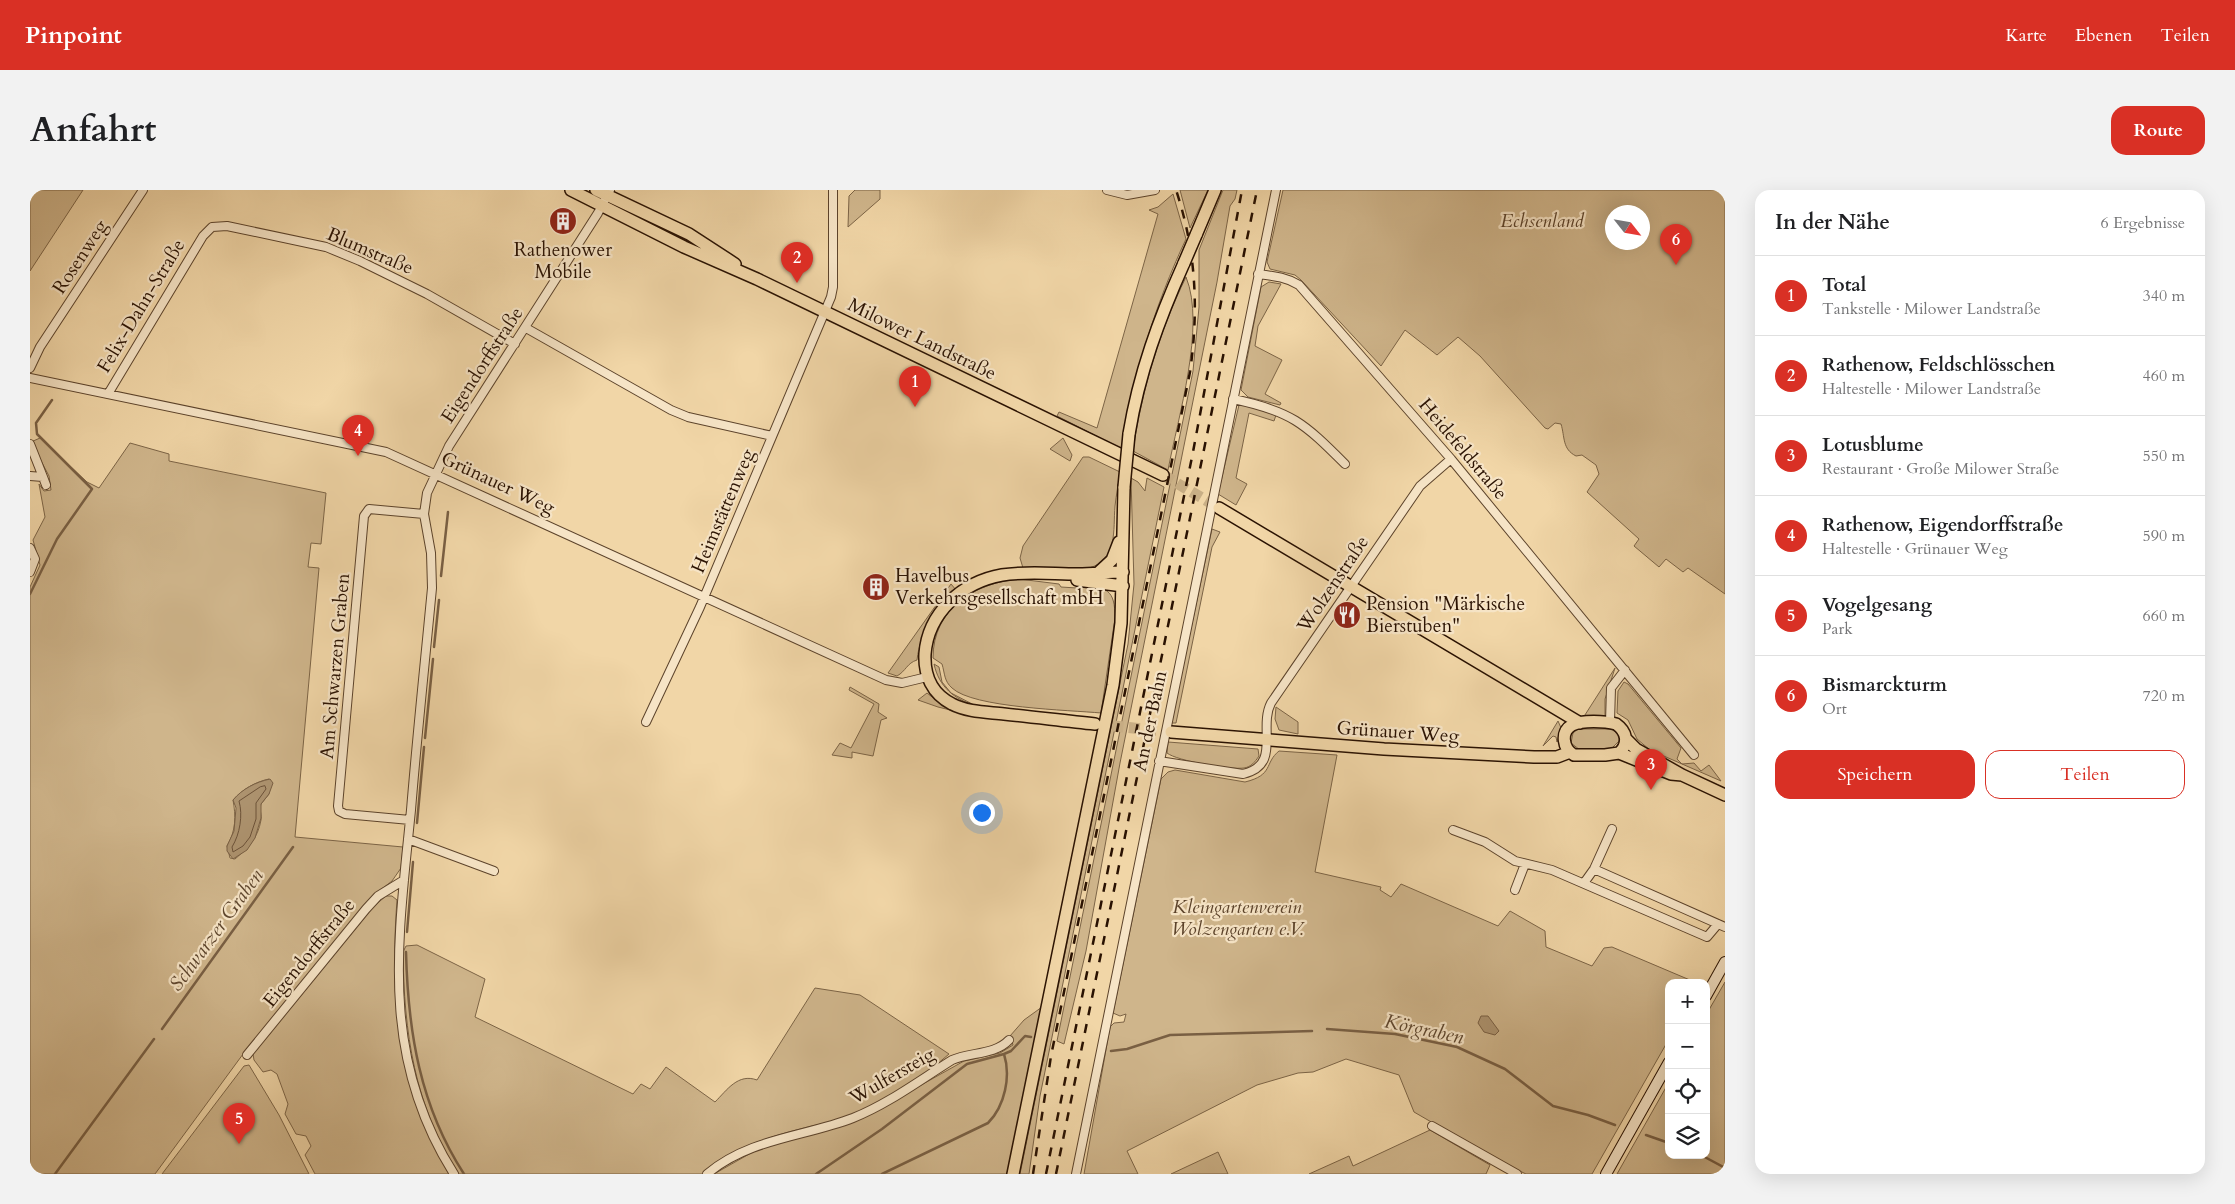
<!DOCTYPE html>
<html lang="de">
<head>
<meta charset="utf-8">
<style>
	:root { --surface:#fff; --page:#f2f2f2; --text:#202124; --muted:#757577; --line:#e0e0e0; --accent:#d93025 }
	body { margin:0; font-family:Cardo,serif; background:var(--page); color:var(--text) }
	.controls { position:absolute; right:15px; bottom:15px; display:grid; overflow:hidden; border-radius:10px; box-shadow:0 5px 20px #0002 }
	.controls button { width:45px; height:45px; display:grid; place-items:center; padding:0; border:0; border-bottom:1px solid var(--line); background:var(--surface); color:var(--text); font:25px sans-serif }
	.compass { position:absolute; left:1575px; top:15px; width:45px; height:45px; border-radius:50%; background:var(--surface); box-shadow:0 5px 20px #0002; rotate:121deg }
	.you { position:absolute; left:951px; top:622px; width:18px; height:18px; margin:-12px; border:4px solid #fff; border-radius:50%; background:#1a73e8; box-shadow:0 0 0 8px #1a73e833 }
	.badge { display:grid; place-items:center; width:32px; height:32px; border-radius:50%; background:var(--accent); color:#fff; font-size:16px; font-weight:700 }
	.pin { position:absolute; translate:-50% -41px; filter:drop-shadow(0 1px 2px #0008) }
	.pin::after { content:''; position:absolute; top:26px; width:18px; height:15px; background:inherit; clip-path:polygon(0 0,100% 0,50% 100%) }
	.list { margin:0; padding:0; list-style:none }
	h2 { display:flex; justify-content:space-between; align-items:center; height:65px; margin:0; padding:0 20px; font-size:21px }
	h2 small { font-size:16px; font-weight:400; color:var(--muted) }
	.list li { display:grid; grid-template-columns:32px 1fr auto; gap:15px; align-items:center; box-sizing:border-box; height:80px; padding:0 20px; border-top:1px solid var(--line) }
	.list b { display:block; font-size:19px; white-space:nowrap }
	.list p { margin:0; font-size:16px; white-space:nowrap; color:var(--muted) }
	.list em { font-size:16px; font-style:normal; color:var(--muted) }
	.actions { display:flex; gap:10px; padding:15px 20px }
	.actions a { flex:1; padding:11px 0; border:1px solid var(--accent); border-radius:15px; text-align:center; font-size:18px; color:var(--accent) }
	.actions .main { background:var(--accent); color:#fff }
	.icon { flex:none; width:28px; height:28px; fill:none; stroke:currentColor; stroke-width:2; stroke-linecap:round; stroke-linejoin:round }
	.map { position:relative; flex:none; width:1695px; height:984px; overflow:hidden; border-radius:15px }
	header { display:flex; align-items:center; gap:30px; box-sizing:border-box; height:70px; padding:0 25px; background:var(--accent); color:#fff }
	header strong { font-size:24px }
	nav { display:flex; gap:28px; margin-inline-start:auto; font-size:18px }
	.intro { display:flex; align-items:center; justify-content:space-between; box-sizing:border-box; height:120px; padding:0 30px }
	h1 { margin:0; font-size:35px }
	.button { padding:12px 22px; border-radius:15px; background:var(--accent); color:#fff; font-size:18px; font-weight:700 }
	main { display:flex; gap:30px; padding:0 30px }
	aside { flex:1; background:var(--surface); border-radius:15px; box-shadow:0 5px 20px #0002 }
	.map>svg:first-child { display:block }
</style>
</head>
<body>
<header>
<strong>Pinpoint</strong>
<nav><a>Karte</a><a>Ebenen</a><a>Teilen</a></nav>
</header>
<div class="intro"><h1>Anfahrt</h1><a class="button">Route</a></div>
<main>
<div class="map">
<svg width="1695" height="984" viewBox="0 0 1695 984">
	<rect width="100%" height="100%" fill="#f1d6a7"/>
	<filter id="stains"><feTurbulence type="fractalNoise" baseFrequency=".004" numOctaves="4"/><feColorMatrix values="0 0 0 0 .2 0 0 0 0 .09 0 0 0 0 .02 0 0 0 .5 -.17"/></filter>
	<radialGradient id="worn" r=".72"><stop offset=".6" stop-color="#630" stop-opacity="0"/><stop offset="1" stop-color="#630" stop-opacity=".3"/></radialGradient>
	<path fill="#cfb58b" stroke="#7c6446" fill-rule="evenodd" d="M0,0h53l-53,81z
		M825,0h25v9l-32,28 1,-31z
		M1150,0h28l-18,38z
		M1193,0h14l-2,9 -5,7 -13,76 -97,481 -34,188 -22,93 -7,-3 136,-670 6,-64v-57z
		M1253,0h442v404l-37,-26 -5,4 -17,-13 -7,8 -25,-21 5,-7 -52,-47 12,-18 -3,-9 -14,-10 -6,1c-14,-7 -11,-19 -15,-32l-6,-1 -7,6 -3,-1 -65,-72 -22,-19 -21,18 -32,-25 -24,36 -80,-86 -6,-5 -25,-6 -3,-7zM1612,22v30h-30v-30z
		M1143,4l13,45c-31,66 -53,136 -64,210l-65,-33 2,-4 38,16 61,-214 -9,-4 9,-3z
		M1156,87c20,49 -8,140 -18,193l-35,-19c9,-62 26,-118 53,-174z
		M1239,92l12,2 -23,42 -3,20 27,14 -17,34 16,9 -1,2 -32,-8 -7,-7 20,-103z
		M1209,215h8l29,10 -2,6 -25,-8 -13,65 11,6 -11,21 -18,-11z
		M10,248l47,44 12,6 31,-45 39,11v7l157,32 -5,51 -10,-1 -3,24 11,1 -24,269 108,10 -2,21 -9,13 -13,10 -28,31 -105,128 -91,124h-125v-587l10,-22 -7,-25 12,-23 -6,-33 5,7 7,-1 -2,-14 -18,-34zM239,589v15l-8,10c-2,6 1,11 0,16 -3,18 -13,28 -26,39l-5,-1 -3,-12c9,-15 9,-30 6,-46 10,-11 22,-18 36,-21z
		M1033,248l9,17 -2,6 -20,-12z
		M1053,267h6l31,15c-1,11 -4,23 -5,34 -2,24 3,54 -26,62 -17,5 -47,0 -66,0l-3,-10 3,-12z
		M1101,288l7,4 7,9 2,-13 17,9 -124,609 -11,78h-9l108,-530 6,-60z
		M1182,339l8,3 -8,15 -36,176h-5z
		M989,389l40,5 2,3 16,1 4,-4c26,4 34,5 34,34l-14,95c-32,-3 -128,-5 -149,-25 -8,-7 -7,-14 -10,-24l-9,-6c0,-49 41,-75 86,-79z
		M921,394l5,6c-18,23 -36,40 -39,70 -10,3 -11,11 -20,16l-9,-3z
		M904,474l5,3 3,15 9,11 25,13c-22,-7 -37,-19 -42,-42z
		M1585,478l-10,31v17l-8,3 -14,-1z
		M1594,492l4,2 53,64 -4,11 5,5 12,-1 7,8 8,-6 12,16 -71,-31 -13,-11 -9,-19 -11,-7 1,-22z
		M820,497l29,17 -1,8 9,6 -6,2 -8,36 -21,-4v6l-20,-3 8,-12 11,5 23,-44 -25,-14z
		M897,503l18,14 30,9 -37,-9 -20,-7z
		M1246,517l22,15v12l-19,-4 -4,-11z
		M1528,531l4,9 -5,12 -1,-5 -3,-1 -10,10z
		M1548,539h33l8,5v7l-8,8 -31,1 -9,-7 2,-10z
		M1138,552l90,7 1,7c-4,6 -8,11 -15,12 -13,2 -67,-7 -77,-15z
		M1249,561l58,4 -22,117 66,15 -1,3 11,7 10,-13 97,42 12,-15 35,20 1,16 46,19 12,-18 8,-1 85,36h-28v56l-77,135h-66l-29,-14 -83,-48 -15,-37 -53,-16 -33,13 -15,1 -41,12 -130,66 11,23h-54l26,-147 4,-4 10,-1 2,-8 -6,2 -7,-3 48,-234 7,-7 7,-2 70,12c29,-7 19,-19 34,-31z
		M356,706h6l5,4c-7,96 -1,191 53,274h-135l-10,-19 6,-9 -5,-10 -10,-2 -11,-20 3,-10 -11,-30 -6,-4 -8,2 -9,-12 -1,-6 121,-148z
		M387,755l68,34 -10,38 158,77 8,-10 9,5 16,-22 49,35c12,-12 23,-29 42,-22l58,-92 45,7 89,59c-28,25 -65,48 -100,62 -11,5 -25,7 -37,10 -40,10 -77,20 -110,48h-243c-45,-68 -55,-142 -56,-222l3,-6z
		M1695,792v192h-108l52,-92v73h37v-140z
		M1012,817l-35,167h-293l51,-29 115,-37 84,-47 36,-8 13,-8 -3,-9 14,-16z
		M219,875l30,50 30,59h-147l82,-108z
		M1400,940l60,35 -4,9h-177l40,-18 4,10z
		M1188,962l10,22h-57z"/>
	<path fill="#ad936f" stroke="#795f43" d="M240,589l3,4 -4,11 -8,10v14l-6,20 -8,12 -14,9 -6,-8v-5l7,-15 2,-23 -3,-8c9,-11 23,-18 37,-21z
		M1451,826h7l11,15 -4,4 -11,-3 -6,-9z"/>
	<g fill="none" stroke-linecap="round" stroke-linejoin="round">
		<path stroke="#6c5238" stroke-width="1" d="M235,596l1,3 -10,14v16l-6,18 -7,9 -10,6 -1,-5c8,-13 11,-32 7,-46l21,-14z"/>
		<path stroke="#795f43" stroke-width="2.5" d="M411,386l7,-64
			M0,404l27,-55 35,-50 -55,-55 -1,-11 16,-23
			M404,457l5,-47
			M395,548l8,-79
			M387,633l7,-76
			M377,742l6,-70
			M376,762c2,80 14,154 58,222
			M132,839l131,-182
			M1297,839l68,5 62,13 48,22 48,37 35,9 27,10
			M1081,861l16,-2 43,-14 142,-4
			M1616,945l23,8
			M1671,965l24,13
			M0,981l3,3
			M25,984l99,-135
			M786,984l66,-45 85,-65 37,-10
			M852,984l106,-51c17,-17 23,-47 16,-69l7,-3 14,-15 6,1"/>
		<path stroke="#c9af86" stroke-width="11" stroke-dasharray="11 5.5" stroke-linecap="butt" d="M1133,285l56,33
			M1066,534l75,8"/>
		<g stroke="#5c432b" stroke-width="10">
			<path id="street" d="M1077,0l20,5 28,-5
				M1228,84c15,2 28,3 41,11l152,174 243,296
				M496,138l145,82 17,7 84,19
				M0,178l10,-21 103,-157
				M0,188l356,74 500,228 16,3 25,-6
				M78,204l95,-158 9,-9 15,-1 99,21 34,14 67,33 88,50
				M1203,209c58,12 71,24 112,65
				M0,254l13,33
				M0,286l13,1 3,8
				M0,358l5,11 -5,13
				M616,532l54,-115 131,-310 2,-10v-97
				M1580,532l1,-34 14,-18
				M1129,571l84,13c39,-9 15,-46 28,-71l149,-217 31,-27
				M380,630l-65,-6 -6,-3 -1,-5 26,-290 5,-7 55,5
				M1423,640l32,12 30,19 37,9 155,67 11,-13
				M378,649l86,32
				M1564,679l131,58
				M1554,693l10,-14 18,-40
				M1485,700l10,-26
				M217,865l119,-146 12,-13 26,-16
				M1402,936l85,48
				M424,984c-75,-118 -56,-233 -43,-364 6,-74 14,-148 21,-222l-1,-35 -7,-39 3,-21 22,-47 149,-233 12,-23
				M677,984c43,-36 97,-37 146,-56 35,-14 67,-38 99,-58 18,-8 43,-5 57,-20
				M1046,984l200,-984"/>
		</g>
		<g stroke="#2a1202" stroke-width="12">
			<path id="secondary" d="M1676,806l19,-34
				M1576,984l63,-112"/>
		</g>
		<g stroke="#2a1202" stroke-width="14">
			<path id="primary" d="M541,0l113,57 73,32 406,196
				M566,0l93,44 46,30
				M1166,45l19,-45
				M1099,244c10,-61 30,-115 55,-171
				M1189,318l361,215
				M1069,382l13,-12 7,-18
				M1047,390l46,6
				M1065,534c-30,-3 -61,-7 -91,-10 -17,-2 -37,-2 -52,-10 -20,-10 -28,-29 -27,-50 3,-41 37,-72 77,-79 24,-4 51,-1 76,-1 15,0 30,-2 45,-2
				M1141,542l213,17 150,8h23l13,-5
				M1596,549l10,10 46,26 43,20
				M1589,563c11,-10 7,-22 -3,-29 -11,-3 -34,-4 -44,1 -12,7 -9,24 2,30h31l14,-2 52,21 11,1
				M983,984l100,-489 8,-62 3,-136"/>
		</g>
		<use href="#street" stroke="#f6e4c6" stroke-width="8"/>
		<use href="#secondary" stroke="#f6e4c6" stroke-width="10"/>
		<use href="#primary" stroke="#f1d6a7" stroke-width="11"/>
		<path stroke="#2a1202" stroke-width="2.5" stroke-dasharray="9 9" stroke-linecap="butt" d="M1003,984l18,-118 139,-684c9,-63 6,-122 -14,-182
			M1016,984l147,-722 49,-262
			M1026,984l201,-984"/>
		<g stroke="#2a1202" stroke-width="14" stroke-linecap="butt">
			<path id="primary-bridge" d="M1154,73l12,-28
				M1094,297l5,-53"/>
		</g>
		<use href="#primary-bridge" stroke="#f1d6a7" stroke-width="11"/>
	</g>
	<defs>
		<g id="building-disc" transform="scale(1.4375)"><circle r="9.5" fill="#8f2418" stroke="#f6e4c6"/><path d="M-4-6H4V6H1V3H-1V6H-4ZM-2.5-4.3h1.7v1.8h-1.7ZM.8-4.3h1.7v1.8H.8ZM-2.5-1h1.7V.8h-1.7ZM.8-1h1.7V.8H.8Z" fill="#fff"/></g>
		<g id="restaurant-disc" transform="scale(1.4375)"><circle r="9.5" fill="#8f2418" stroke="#f6e4c6"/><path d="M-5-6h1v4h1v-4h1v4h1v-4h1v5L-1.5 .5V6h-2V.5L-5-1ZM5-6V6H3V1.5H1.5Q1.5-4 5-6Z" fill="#fff"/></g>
	</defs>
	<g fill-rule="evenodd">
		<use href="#building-disc" x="533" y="31"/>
		<use href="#building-disc" x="846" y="397"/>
		<use href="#restaurant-disc" x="1317" y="425"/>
	</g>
	<g text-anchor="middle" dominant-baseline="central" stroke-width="4.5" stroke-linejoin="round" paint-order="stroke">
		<g font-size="19" font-style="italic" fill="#5c432b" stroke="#f6e4c6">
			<text x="1512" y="31">Echsenland</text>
			<text x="1207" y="717">Kleingartenverein<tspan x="1207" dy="22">Wolzengarten e.V.</tspan></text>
		</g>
		<g font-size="19" fill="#2a1202" stroke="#f6e4c6" text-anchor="start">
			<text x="533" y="60" text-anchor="middle">Rathenower<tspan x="533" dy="22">Mobile</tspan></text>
			<text x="865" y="386">Havelbus<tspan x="865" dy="22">Verkehrsgesellschaft mbH</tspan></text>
			<text x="1336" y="414">Pension "Märkische<tspan x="1336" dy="22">Bierstuben"</tspan></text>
		</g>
		<g font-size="19" fill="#2a1202" stroke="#f6e4c6">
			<text transform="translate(340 61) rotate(23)">Blumstraße</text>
			<text transform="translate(50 67) rotate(-57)">Rosenweg</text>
			<text transform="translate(111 116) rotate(-59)">Felix-Dahn-Straße</text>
			<text transform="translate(892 149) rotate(26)">Milower Landstraße</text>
			<text transform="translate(452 175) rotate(-57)">Eigendorffstraße</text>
			<text transform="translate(1433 259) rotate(50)">Heidefeldstraße</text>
			<text transform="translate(468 293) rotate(25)">Grünauer Weg</text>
			<text transform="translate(693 321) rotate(-67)">Heimstättenweg</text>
			<text transform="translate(1303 394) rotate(-56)">Wolzenstraße</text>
			<text transform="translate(305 476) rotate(-85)">Am Schwarzen Graben</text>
			<text transform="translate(1120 531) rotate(-78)">An der Bahn</text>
			<text transform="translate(1368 542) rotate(4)">Grünauer Weg</text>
			<text transform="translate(279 763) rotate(-51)">Eigendorffstraße</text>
			<text transform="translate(862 886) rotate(-30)">Wulfersteig</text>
		</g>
		<g font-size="20" font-style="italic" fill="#5e462e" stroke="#f6e4c6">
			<text transform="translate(186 740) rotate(-54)">Schwarzer Graben</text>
			<text transform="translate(1394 839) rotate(12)">Körgraben</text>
		</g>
	</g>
	<rect width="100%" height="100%" filter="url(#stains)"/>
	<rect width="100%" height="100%" fill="url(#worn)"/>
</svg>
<div class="controls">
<button>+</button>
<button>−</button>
<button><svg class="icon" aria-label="locate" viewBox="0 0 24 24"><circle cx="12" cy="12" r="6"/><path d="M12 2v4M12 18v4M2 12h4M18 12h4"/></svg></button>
<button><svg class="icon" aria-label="layers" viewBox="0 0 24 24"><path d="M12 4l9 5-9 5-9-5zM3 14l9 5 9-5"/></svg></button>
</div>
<svg class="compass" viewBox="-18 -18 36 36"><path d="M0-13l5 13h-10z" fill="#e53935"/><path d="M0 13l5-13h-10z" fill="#757577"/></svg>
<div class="you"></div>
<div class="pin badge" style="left:885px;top:217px">1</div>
<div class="pin badge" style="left:767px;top:93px">2</div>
<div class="pin badge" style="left:1621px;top:600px">3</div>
<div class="pin badge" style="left:328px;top:266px">4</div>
<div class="pin badge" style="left:209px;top:954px">5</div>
<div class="pin badge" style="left:1646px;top:75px">6</div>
</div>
<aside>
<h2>In der Nähe<small>6 Ergebnisse</small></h2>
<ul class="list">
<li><span class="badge">1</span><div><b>Total</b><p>Tankstelle · Milower Landstraße</p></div><em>340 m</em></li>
<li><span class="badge">2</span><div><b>Rathenow, Feldschlösschen</b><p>Haltestelle · Milower Landstraße</p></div><em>460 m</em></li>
<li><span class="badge">3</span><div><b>Lotusblume</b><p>Restaurant · Große Milower Straße</p></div><em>550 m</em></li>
<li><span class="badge">4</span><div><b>Rathenow, Eigendorffstraße</b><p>Haltestelle · Grünauer Weg</p></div><em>590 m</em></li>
<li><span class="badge">5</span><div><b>Vogelgesang</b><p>Park</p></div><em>660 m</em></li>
<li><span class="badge">6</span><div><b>Bismarckturm</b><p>Ort</p></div><em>720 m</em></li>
</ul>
<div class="actions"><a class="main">Speichern</a><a>Teilen</a></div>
</aside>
</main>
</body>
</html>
